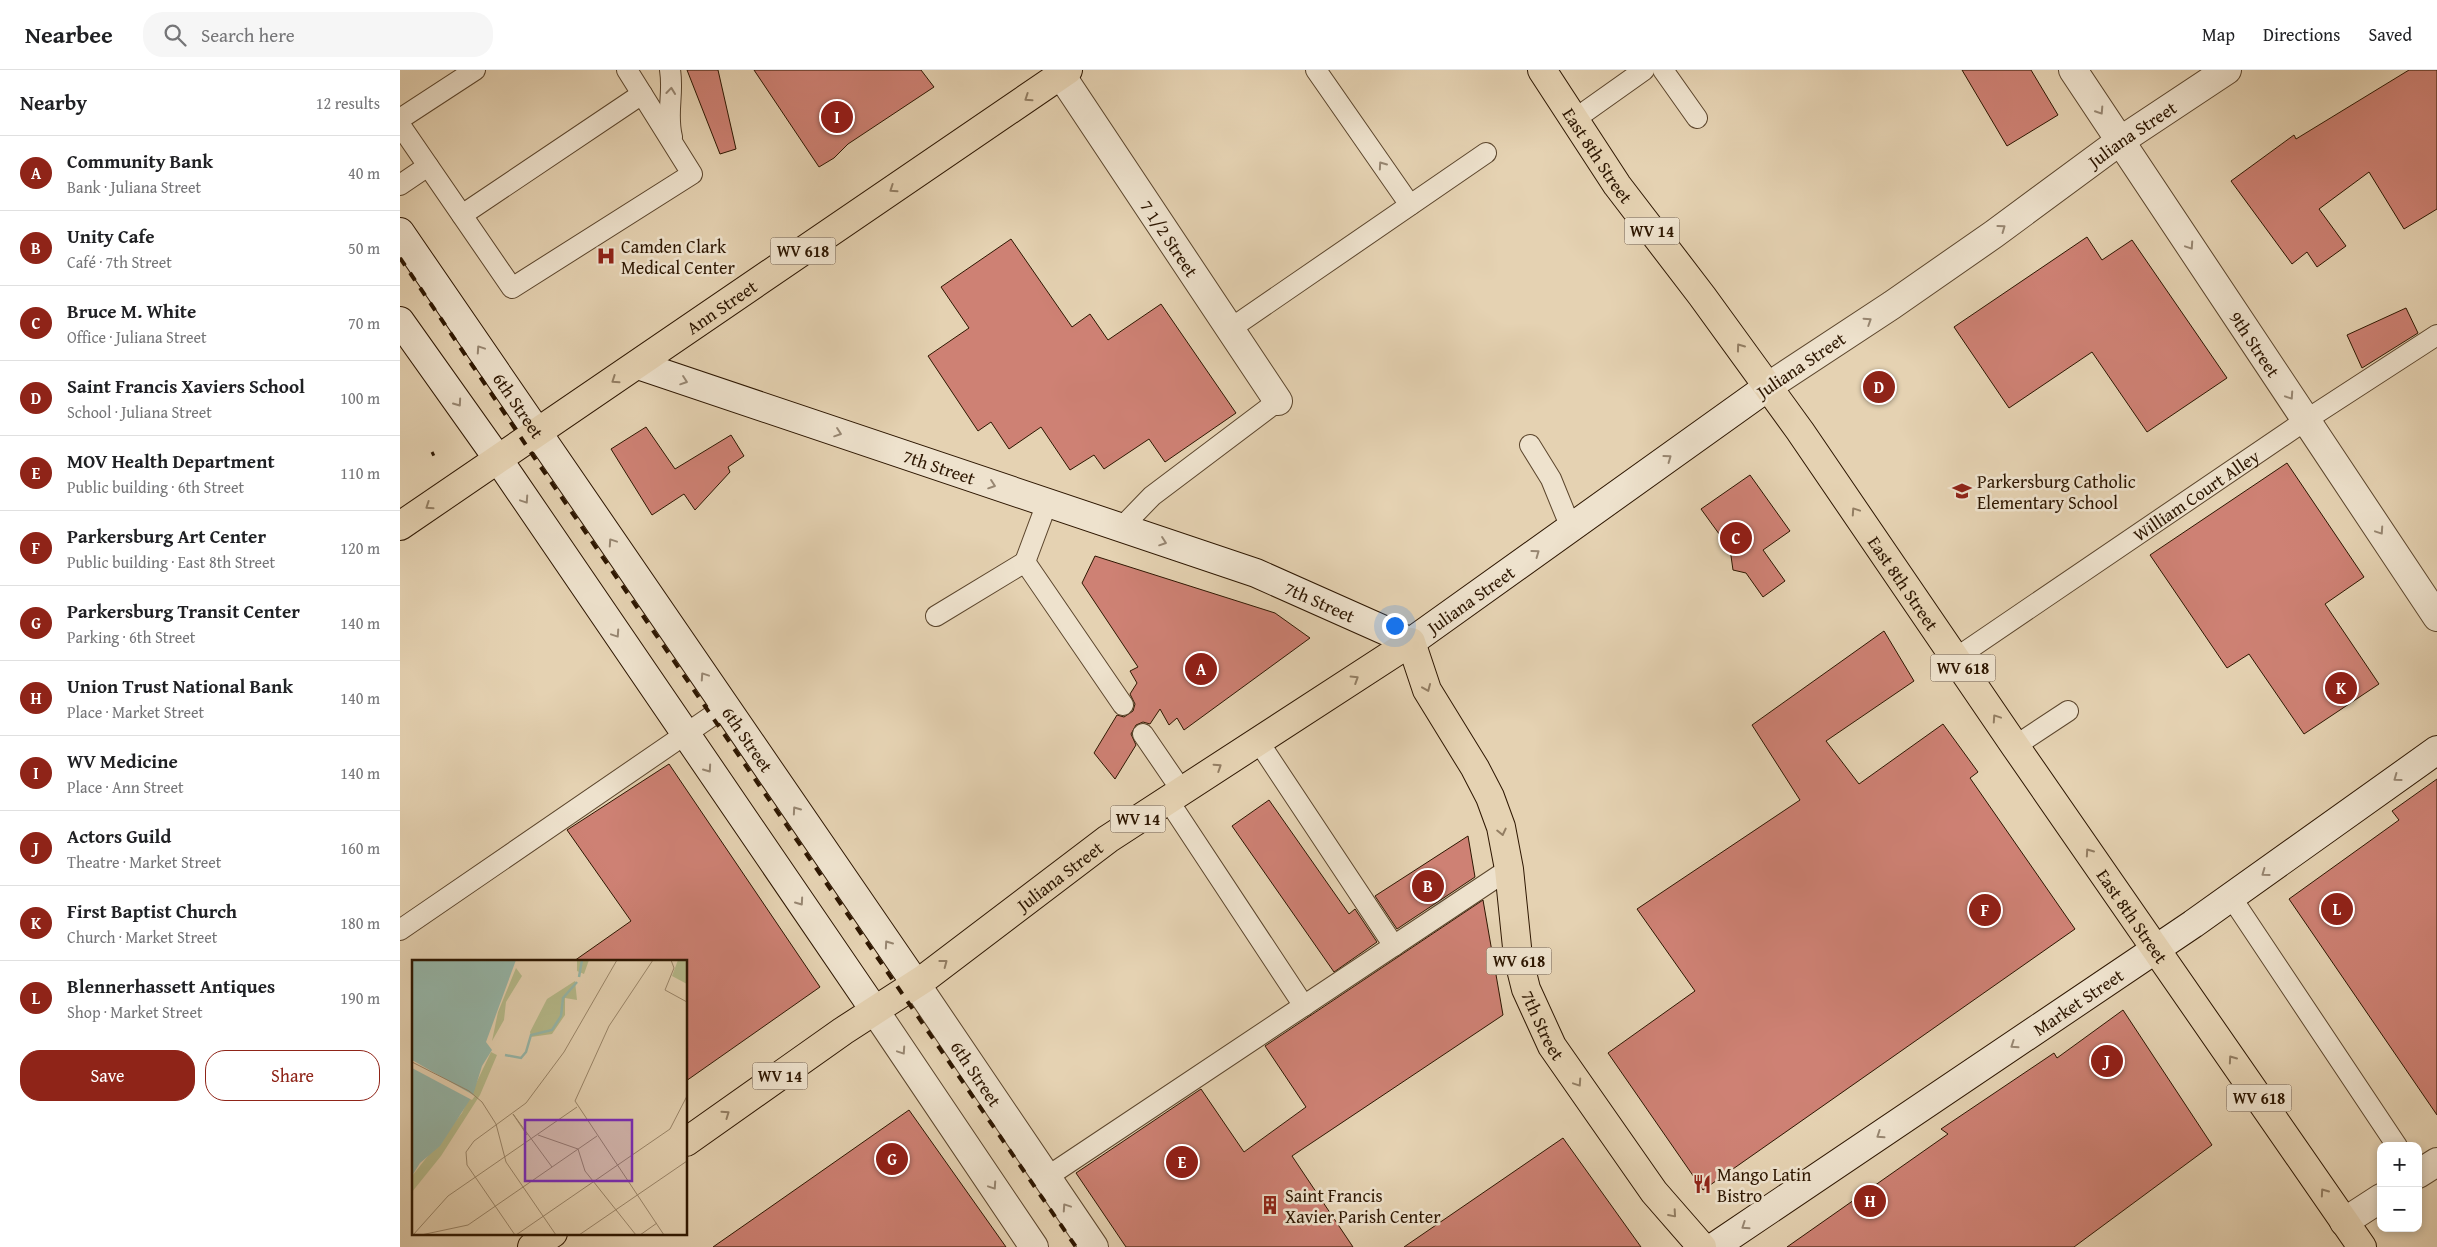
<!DOCTYPE html>
<html lang="en">
<head>
<meta charset="utf-8">
<style>
	:root { --surface:#fff; --page:#f6f6f6; --text:#202124; --muted:#757577; --line:#e0e0e0; --accent:#8f2418 }
	body { margin:0; font-family:"Gentium Book Plus",serif; background:var(--page); color:var(--text) }
	.controls { position:absolute; right:15px; bottom:15px; display:grid; overflow:hidden; border-radius:10px; box-shadow:0 2px 8px #0003 }
	.controls button { width:45px; height:45px; display:grid; place-items:center; padding:0; border:0; border-bottom:1px solid var(--line); background:var(--surface); color:var(--text); font:25px sans-serif }
	.you { position:absolute; left:994px; top:555px; width:18px; height:18px; margin:-12px; border:4px solid #fff; border-radius:50%; background:#1a73e8; box-shadow:0 0 0 8px #1a73e833 }
	.badge { display:grid; place-items:center; width:32px; height:32px; border-radius:50%; background:var(--accent); color:#fff; font-size:16px; font-weight:700 }
	.pin { position:absolute; translate:-50% -50%; border:2px solid #fff; box-shadow:0 1px 5px #0006 }
	.list { margin:0; padding:0; list-style:none }
	h2 { display:flex; justify-content:space-between; align-items:center; height:65px; margin:0; padding:0 20px; font-size:21px }
	h2 small { font-size:16px; font-weight:400; color:var(--muted) }
	.list li { display:grid; grid-template-columns:32px 1fr auto; gap:15px; align-items:center; box-sizing:border-box; height:75px; padding:0 20px; border-top:1px solid var(--line) }
	.list b { display:block; font-size:19px; white-space:nowrap }
	.list p { margin:0; font-size:16px; white-space:nowrap; color:var(--muted) }
	.list em { font-size:16px; font-style:normal; color:var(--muted) }
	.actions { display:flex; gap:10px; padding:15px 20px }
	.actions a { flex:1; padding:11px 0; border:1px solid var(--accent); border-radius:20px; text-align:center; font-size:18px; color:var(--accent) }
	.actions .main { background:var(--accent); color:#fff }
	.icon { flex:none; width:28px; height:28px; fill:none; stroke:currentColor; stroke-width:2; stroke-linecap:round; stroke-linejoin:round }
	.map { position:relative; flex:none; width:2037px; height:1177px; overflow:hidden }
	header { display:flex; align-items:center; gap:30px; box-sizing:border-box; height:70px; padding:0 25px; background:var(--surface); border-bottom:1px solid var(--line) }
	header strong { font-size:24px }
	nav { display:flex; gap:28px; margin-inline-start:auto; font-size:18px }
	.search { width:350px; height:45px; background:var(--page); display:flex; align-items:center; gap:12px; box-sizing:border-box; padding:0 18px; border-radius:20px; color:var(--muted); font-size:19px }
	main { display:flex }
	aside { flex:1; background:var(--surface) }
	.map>svg:first-child { display:block }
</style>
</head>
<body>
<header>
<strong>Nearbee</strong>
<div class="search"><svg class="icon" aria-label="search" viewBox="0 0 24 24"><circle cx="10" cy="10" r="6"/><path d="M15 15l6 6"/></svg>Search here</div>
<nav><a>Map</a><a>Directions</a><a>Saved</a></nav>
</header>
<main>
<aside>
<h2>Nearby<small>12 results</small></h2>
<ul class="list">
<li><span class="badge">A</span><div><b>Community Bank</b><p>Bank · Juliana Street</p></div><em>40 m</em></li>
<li><span class="badge">B</span><div><b>Unity Cafe</b><p>Café · 7th Street</p></div><em>50 m</em></li>
<li><span class="badge">C</span><div><b>Bruce M. White</b><p>Office · Juliana Street</p></div><em>70 m</em></li>
<li><span class="badge">D</span><div><b>Saint Francis Xaviers School</b><p>School · Juliana Street</p></div><em>100 m</em></li>
<li><span class="badge">E</span><div><b>MOV Health Department</b><p>Public building · 6th Street</p></div><em>110 m</em></li>
<li><span class="badge">F</span><div><b>Parkersburg Art Center</b><p>Public building · East 8th Street</p></div><em>120 m</em></li>
<li><span class="badge">G</span><div><b>Parkersburg Transit Center</b><p>Parking · 6th Street</p></div><em>140 m</em></li>
<li><span class="badge">H</span><div><b>Union Trust National Bank</b><p>Place · Market Street</p></div><em>140 m</em></li>
<li><span class="badge">I</span><div><b>WV Medicine</b><p>Place · Ann Street</p></div><em>140 m</em></li>
<li><span class="badge">J</span><div><b>Actors Guild</b><p>Theatre · Market Street</p></div><em>160 m</em></li>
<li><span class="badge">K</span><div><b>First Baptist Church</b><p>Church · Market Street</p></div><em>180 m</em></li>
<li><span class="badge">L</span><div><b>Blennerhassett Antiques</b><p>Shop · Market Street</p></div><em>190 m</em></li>
</ul>
<div class="actions"><a class="main">Save</a><a>Share</a></div>
</aside>
<div class="map">
<svg width="2037" height="1177" viewBox="0 0 2037 1177">
	<rect width="100%" height="100%" fill="#e5d2b2"/>
	<filter id="stains"><feTurbulence type="fractalNoise" baseFrequency=".004" numOctaves="4"/><feColorMatrix values="0 0 0 0 .2 0 0 0 0 .09 0 0 0 0 .02 0 0 0 .5 -.17"/></filter>
	<radialGradient id="worn" r=".72"><stop offset=".6" stop-color="#630" stop-opacity="0"/><stop offset="1" stop-color="#630" stop-opacity=".3"/></radialGradient>
	<path fill="#ce8174" stroke="#2d1600" d="M287,0h31l18,79 -16,5z
		M354,0h167l13,17 -86,57 -14,14 -15,9z
		M1562,0h69l27,45 -51,31z
		M2009,0h28v139l-33,20 -35,-57 -50,37 27,37 -29,21 -10,-15 -15,12 -61,-83 63,-46 2,4z
		M1687,167l15,23 30,-20 95,138 -80,54 -55,-80 -83,56 -55,-81z
		M611,169l61,88 18,-13 18,26 53,-36 75,109 -71,49 -16,-23 -45,30 -10,-14 -24,15 -29,-43 -32,22 -18,-27 -13,9 -50,-75 41,-28 -28,-41z
		M2006,238l12,25 -56,35 -15,-33z
		M246,357l29,42 56,-34 13,21 -16,11 2,5 -35,38 -11,-16 -32,21 -41,-66z
		M1887,393l77,114 -39,27 54,80 -75,50 -55,-80 -22,14 -77,-113z
		M1350,405l40,56 -27,19 22,31 -22,16 -17,-24 -13,-3 -3,-21 -29,-40z
		M695,486l180,57 35,25 -126,92 -7,-12 -8,7 -9,-16 -10,15 -7,-2 -7,3 -5,9 5,11 -21,34 -21,-26 23,-38 7,2 9,-6 2,-7 -5,-10 7,-11 -7,-12 8,-4 -56,-84z
		M1484,561l30,50 -88,60 33,43 84,-60 35,48 -8,6 105,151 -372,261 -95,-137 87,-62 -58,-82 163,-109 -48,-75z
		M269,694l151,223 -134,94v-120h-112l57,-40 -64,-91z
		M2037,709v336l-148,-216 110,-79 -7,-9z
		M869,730l80,114 6,-5 22,33 -43,30 -102,-146z
		M1068,766l7,41 -78,52 -22,-33z
		M1083,830l20,115 -211,141 61,91h-227l-50,-74 125,-84 43,63 62,-45 -41,-61z
		M1723,940l89,135 -138,102h-287l161,-113 -7,-5 113,-76 3,5z
		M509,1040l97,137h-293l56,-39z
		M1163,1068l78,109h-237z"/>
	<g fill="none" stroke-linecap="round" stroke-linejoin="round">
		<g stroke="#5b452c" stroke-width="22">
			<g id="lane">
				<path d="M270,0c4,23 -4,44 2,67"/>
				<path d="M916,0l94,135"/>
				<path d="M1263,0l34,48"/>
				<path d="M0,49l75,-49"/>
				<path d="M1175,49l69,-49"/>
				<path d="M0,55l112,163 180,-114 -65,-104"/>
				<path d="M0,115l28,-19"/>
				<path d="M62,145l180,-121"/>
				<path d="M830,259l256,-176"/>
				<path d="M1130,375l21,34 20,49"/>
				<path d="M721,458l31,-32 126,-95"/>
				<path d="M625,492l22,-59"/>
				<path d="M536,546l89,-54 98,143"/>
				<path id="s1" d="M1556,588l350,-238 131,-85"/>
				<path d="M743,664l39,57"/>
				<path d="M858,671l136,205"/>
				<path d="M1615,676l53,-35"/>
				<path d="M768,730l136,206"/>
				<path d="M1831,827l166,249"/>
				<path d="M0,860l325,-223"/>
				<path d="M647,1107l462,-308"/>
			</g>
		</g>
		<g stroke="#5b452c" stroke-width="30">
			<g id="street">
				<path id="s2" d="M1673,0l364,547"/>
				<path id="s3" d="M661,5l217,326"/>
				<path id="s4" d="M1369,316l123,-81 102,-71 126,-93 107,-71"/>
				<path id="s5" d="M516,914l178,263"/>
				<path d="M475,941l159,236"/>
				<path d="M2018,1104l19,-12"/>
				<path d="M1944,1152l37,-24"/>
			</g>
		</g>
		<g stroke="#2d1600" stroke-width="30">
			<g id="secondary">
				<path id="s6" d="M0,162l516,752"/>
				<path d="M0,251l98,138 377,552"/>
				<path id="s7" d="M238,295l618,208 155,69 358,-256"/>
				<path id="s8" d="M1314,1177l479,-323 244,-174"/>
			</g>
		</g>
		<g stroke="#2d1600" stroke-width="30">
			<g id="primary">
				<path id="s9" d="M1142,0l75,115 85,111 98,135 215,315 347,501"/>
				<path id="s10" d="M0,456l668,-456"/>
				<path id="s11" d="M286,1072l157,-111 82,-53 183,-139 303,-197 16,48 48,78 15,29 11,30 8,42 9,88 8,32 26,57 102,146 48,55"/>
				<path d="M132,1177l21,-14"/>
			</g>
		</g>
		<path stroke="#2d1600" stroke-width="3" stroke-dasharray="4 2.5" stroke-linecap="butt" d="M32,382l2,4"/>
		<use href="#lane" stroke="#eee2cd" stroke-width="20"/>
		<use href="#street" stroke="#eee2cd" stroke-width="28"/>
		<use href="#secondary" stroke="#eee2cd" stroke-width="28"/>
		<use href="#primary" stroke="#e5d2b2" stroke-width="28"/>
		<path stroke="#2d1600" stroke-width="4" stroke-dasharray="9 9" stroke-linecap="butt" d="M0,188l136,202 540,787"/>
	</g>
	<defs><path id="oneway-chevron" d="M-2-3.5L2.5 0L-2 3.5" fill="none" stroke-width="1.6" stroke-linecap="round" stroke-linejoin="round" transform="scale(1.25)"/></defs>
	<g stroke="#978671">
		<use href="#oneway-chevron" transform="translate(271 21) rotate(-84)"/>
		<use href="#oneway-chevron" transform="translate(1700 41) rotate(57)"/>
		<use href="#oneway-chevron" transform="translate(982 95) rotate(-125)"/>
		<use href="#oneway-chevron" transform="translate(1602 158) rotate(-36)"/>
		<use href="#oneway-chevron" transform="translate(1790 176) rotate(56)"/>
		<use href="#oneway-chevron" transform="translate(1468 251) rotate(-33)"/>
		<use href="#oneway-chevron" transform="translate(80 279) rotate(-124)"/>
		<use href="#oneway-chevron" transform="translate(284 311) rotate(19)"/>
		<use href="#oneway-chevron" transform="translate(1890 326) rotate(56)"/>
		<use href="#oneway-chevron" transform="translate(58 333) rotate(55)"/>
		<use href="#oneway-chevron" transform="translate(438 363) rotate(19)"/>
		<use href="#oneway-chevron" transform="translate(1268 388) rotate(-36)"/>
		<use href="#oneway-chevron" transform="translate(592 415) rotate(19)"/>
		<use href="#oneway-chevron" transform="translate(125 430) rotate(56)"/>
		<use href="#oneway-chevron" transform="translate(1980 461) rotate(56)"/>
		<use href="#oneway-chevron" transform="translate(212 472) rotate(-124)"/>
		<use href="#oneway-chevron" transform="translate(763 472) rotate(19)"/>
		<use href="#oneway-chevron" transform="translate(1136 483) rotate(-36)"/>
		<use href="#oneway-chevron" transform="translate(216 564) rotate(56)"/>
		<use href="#oneway-chevron" transform="translate(304 606) rotate(-124)"/>
		<use href="#oneway-chevron" transform="translate(308 699) rotate(55)"/>
		<use href="#oneway-chevron" transform="translate(1997 708) rotate(144)"/>
		<use href="#oneway-chevron" transform="translate(396 740) rotate(-125)"/>
		<use href="#oneway-chevron" transform="translate(1865 803) rotate(144)"/>
		<use href="#oneway-chevron" transform="translate(400 832) rotate(55)"/>
		<use href="#oneway-chevron" transform="translate(488 874) rotate(-125)"/>
		<use href="#oneway-chevron" transform="translate(1614 975) rotate(146)"/>
		<use href="#oneway-chevron" transform="translate(502 981) rotate(56)"/>
		<use href="#oneway-chevron" transform="translate(1480 1065) rotate(146)"/>
		<use href="#oneway-chevron" transform="translate(593 1116) rotate(56)"/>
		<use href="#oneway-chevron" transform="translate(666 1137) rotate(-124)"/>
		<use href="#oneway-chevron" transform="translate(1345 1156) rotate(146)"/>
	</g>
	<g stroke="#927d62">
		<use href="#oneway-chevron" transform="translate(628 28) rotate(146)"/>
		<use href="#oneway-chevron" transform="translate(493 119) rotate(146)"/>
		<use href="#oneway-chevron" transform="translate(1340 277) rotate(-126)"/>
		<use href="#oneway-chevron" transform="translate(215 310) rotate(146)"/>
		<use href="#oneway-chevron" transform="translate(29 436) rotate(146)"/>
		<use href="#oneway-chevron" transform="translate(1455 441) rotate(-124)"/>
		<use href="#oneway-chevron" transform="translate(955 609) rotate(-32)"/>
		<use href="#oneway-chevron" transform="translate(1027 618) rotate(67)"/>
		<use href="#oneway-chevron" transform="translate(1596 648) rotate(-124)"/>
		<use href="#oneway-chevron" transform="translate(818 697) rotate(-33)"/>
		<use href="#oneway-chevron" transform="translate(1102 762) rotate(77)"/>
		<use href="#oneway-chevron" transform="translate(1689 782) rotate(-125)"/>
		<use href="#oneway-chevron" transform="translate(544 893) rotate(-37)"/>
		<use href="#oneway-chevron" transform="translate(1832 989) rotate(-125)"/>
		<use href="#oneway-chevron" transform="translate(1178 1013) rotate(56)"/>
		<use href="#oneway-chevron" transform="translate(326 1044) rotate(-35)"/>
		<use href="#oneway-chevron" transform="translate(1924 1122) rotate(-125)"/>
		<use href="#oneway-chevron" transform="translate(1273 1144) rotate(49)"/>
	</g>
	<defs>
		<g id="hospital-bare" transform="scale(1.5)"><path d="M-5-5h3v3.5h4V-5h3V5h-3V1.5h-4V5h-3Z" fill="#8f2418" stroke="#eee2cd" stroke-width="2.5" paint-order="stroke"/></g>
		<g id="school-bare" transform="scale(1.5)"><path d="M0-5L7-2L0 1L-7-2ZM-4 1L0 2.5L4 1V4Q0 6-4 4Z" fill="#8f2418" stroke="#eee2cd" stroke-width="2.5" paint-order="stroke"/></g>
		<g id="restaurant-bare" transform="scale(1.5)"><path d="M-5-6h1v4h1v-4h1v4h1v-4h1v5L-1.5 .5V6h-2V.5L-5-1ZM5-6V6H3V1.5H1.5Q1.5-4 5-6Z" fill="#8f2418" stroke="#eee2cd" stroke-width="2.5" paint-order="stroke"/></g>
		<g id="building-bare" transform="scale(1.5)"><path d="M-4-6H4V6H1V3H-1V6H-4ZM-2.5-4.3h1.7v1.8h-1.7ZM.8-4.3h1.7v1.8H.8ZM-2.5-1h1.7V.8h-1.7ZM.8-1h1.7V.8H.8Z" fill="#8f2418" stroke="#eee2cd" stroke-width="2.5" paint-order="stroke"/></g>
	</defs>
	<g fill-rule="evenodd">
		<use href="#hospital-bare" x="206" y="186"/>
		<use href="#school-bare" x="1562" y="421"/>
		<use href="#restaurant-bare" x="1302" y="1114"/>
		<use href="#building-bare" x="870" y="1135"/>
	</g>
	<g text-anchor="middle" dominant-baseline="central" stroke-width="5" stroke-linejoin="round" paint-order="stroke">
		<g fill="#eee2cd" stroke="#67533e" stroke-width="1">
			<rect x="1224.5" y="147.5" width="55" height="27" rx="4"/>
			<rect x="370.5" y="167.5" width="65" height="27" rx="4"/>
			<rect x="1530.5" y="584.5" width="65" height="27" rx="4"/>
			<rect x="710.5" y="735.5" width="55" height="27" rx="4"/>
			<rect x="1086.5" y="877.5" width="65" height="27" rx="4"/>
			<rect x="352.5" y="992.5" width="55" height="27" rx="4"/>
			<rect x="1826.5" y="1014.5" width="65" height="27" rx="4"/>
		</g>
		<g font-size="16" font-weight="bold" fill="#2d1600">
			<text x="1252" y="161">WV 14</text>
			<text x="403" y="181">WV 618</text>
			<text x="1563" y="598">WV 618</text>
			<text x="738" y="749">WV 14</text>
			<text x="1119" y="891">WV 618</text>
			<text x="380" y="1006">WV 14</text>
			<text x="1859" y="1028">WV 618</text>
		</g>
		<g font-size="18" fill="#2d1600" stroke="#eee2cd">
			<text stroke="none"><textPath href="#s4" startOffset="442">Juliana Street</textPath></text>
			<text stroke="none"><textPath href="#s9" startOffset="102">East 8th Street</textPath></text>
			<text stroke="none"><textPath href="#s3" startOffset="196">7 1/2 Street</textPath></text>
			<text stroke="none"><textPath href="#s10" startOffset="389">Ann Street</textPath></text>
			<text stroke="none"><textPath href="#s2" startOffset="329">9th Street</textPath></text>
			<text transform="translate(1401 295) rotate(-34)">Juliana Street</text>
			<text stroke="none"><textPath href="#s6" startOffset="210">6th Street</textPath></text>
			<text stroke="none"><textPath href="#s7" startOffset="318">7th Street</textPath></text>
			<text stroke="none"><textPath href="#s1" startOffset="290">William Court Alley</textPath></text>
			<text stroke="none"><textPath href="#s9" startOffset="628">East 8th Street</textPath></text>
			<text stroke="none"><textPath href="#s7" startOffset="895">Juliana Street</textPath></text>
			<text stroke="none"><textPath href="#s7" startOffset="722">7th Street</textPath></text>
			<text stroke="none"><textPath href="#s6" startOffset="615">6th Street</textPath></text>
			<text stroke="none"><textPath href="#s11" startOffset="459">Juliana Street</textPath></text>
			<text stroke="none"><textPath href="#s9" startOffset="1032">East 8th Street</textPath></text>
			<text stroke="none"><textPath href="#s8" startOffset="439">Market Street</textPath></text>
			<text stroke="none"><textPath href="#s11" startOffset="1292">7th Street</textPath></text>
			<text stroke="none"><textPath href="#s5" startOffset="108">6th Street</textPath></text>
		</g>
		<g font-size="18" fill="#2d1600" stroke="#eee2cd" text-anchor="start">
			<text x="221" y="176">Camden Clark<tspan x="221" dy="21">Medical Center</tspan></text>
			<text x="1577" y="411">Parkersburg Catholic<tspan x="1577" dy="21">Elementary School</tspan></text>
			<text x="1317" y="1104">Mango Latin<tspan x="1317" dy="21">Bistro</tspan></text>
			<text x="885" y="1125">Saint Francis<tspan x="885" dy="21">Xavier Parish Center</tspan></text>
		</g>
	</g>
	<g transform="translate(12 890)">
		<rect width="275" height="275" fill="#e5d2b2"/>
		<path d="M165,0h12l-5,14 -7,-3zM104,8l6,8 -16,26 -2,18 -12,21 6,-29zM163,21l2,19 -12,-2v17l-13,19 -21,3 -1,-5 17,-33z" fill="#b6bb8c"/>
		<path d="M266,0h9v24l-15,-8z" fill="#b6bb8c"/>
		<path d="M79,92l6,3 -17,40 -39,61 -29,36v-16l50,-63z" fill="#b6bb8c"/>
		<path d="M0,0h104l-30,82 6,8 -10,16 -9,29 -33,51 -20,17 -8,13z" fill="#96b8ab"/>
		<path d="M0,100l63,36 -3,4 -60,-32z" fill="#e5d2b2"/>
		<path fill="none" stroke="#96b8ab" stroke-width="2.5" d="M167,17l3,-17M93,95l16,3 5,-6 5,-17 21,-5 9,-14 2,-18 14,-16"/>
		<path fill="none" stroke="#9b876b" stroke-width="1" d="M241,0l-44,66 -34,75 89,134M259,0l3,8 -9,22 22,12M0,102l57,29 13,11 14,22 10,38 50,73M101,154l39,53M101,154l14,21M126,175l40,14 7,22 51,64M36,236l129,-89M56,265l129,-89M1,275l35,-39M9,275l47,-10M103,275l-48,-70 -1,-13 8,-11 52,-38 38,-51 53,-92M104,275l154,-106 17,-33M167,275l108,-74M228,275l17,-12"/>
		<path fill="#7b2cbf" fill-opacity="0.15" stroke="#7b2cbf" stroke-width="2.5" d="M113,160h107v61h-107z"/>
		<rect width="275" height="275" fill="none" stroke="#2d1600" stroke-width="2.5"/>
	</g>
	<rect width="100%" height="100%" filter="url(#stains)"/>
	<rect width="100%" height="100%" fill="url(#worn)"/>
</svg>
<div class="controls">
<button>+</button>
<button>−</button>
</div>
<div class="you"></div>
<div class="pin badge" style="left:801px;top:599px">A</div>
<div class="pin badge" style="left:1028px;top:816px">B</div>
<div class="pin badge" style="left:1336px;top:468px">C</div>
<div class="pin badge" style="left:1479px;top:317px">D</div>
<div class="pin badge" style="left:782px;top:1092px">E</div>
<div class="pin badge" style="left:1585px;top:840px">F</div>
<div class="pin badge" style="left:492px;top:1089px">G</div>
<div class="pin badge" style="left:1470px;top:1131px">H</div>
<div class="pin badge" style="left:437px;top:47px">I</div>
<div class="pin badge" style="left:1707px;top:991px">J</div>
<div class="pin badge" style="left:1941px;top:618px">K</div>
<div class="pin badge" style="left:1937px;top:839px">L</div>
</div>
</main>
</body>
</html>
